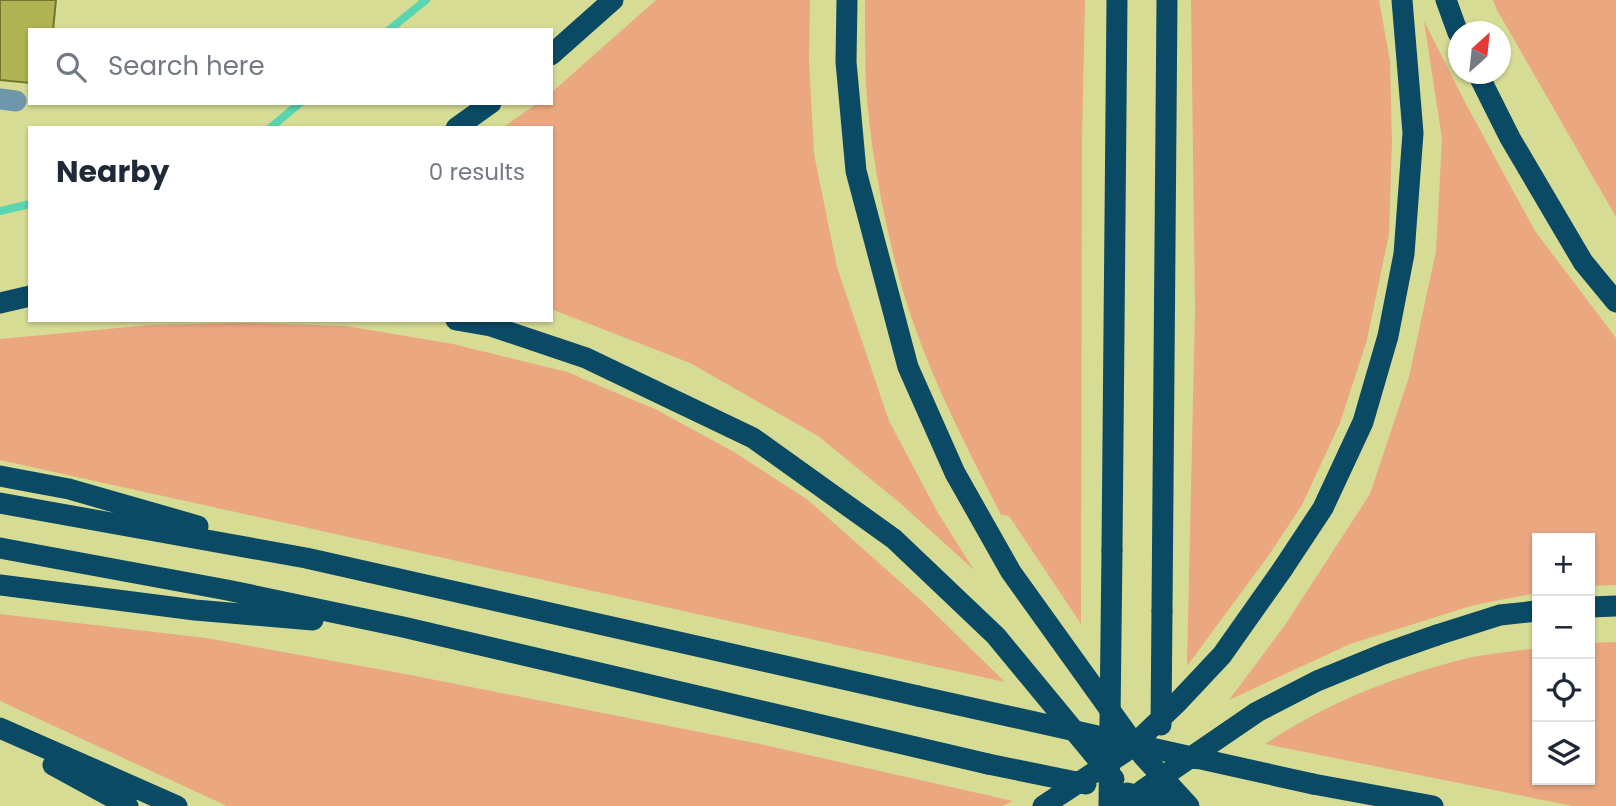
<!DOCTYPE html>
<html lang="en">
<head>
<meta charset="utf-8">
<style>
	:root { --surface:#fff; --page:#f2f2f3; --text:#1f2937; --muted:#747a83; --line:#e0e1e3 }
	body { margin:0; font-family:Poppins,sans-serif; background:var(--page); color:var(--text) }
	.controls { position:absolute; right:21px; bottom:21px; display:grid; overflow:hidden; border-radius:0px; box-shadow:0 2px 5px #0004 }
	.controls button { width:63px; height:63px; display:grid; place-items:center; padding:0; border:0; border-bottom:2px solid var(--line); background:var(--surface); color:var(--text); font:35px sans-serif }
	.compass { position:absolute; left:1448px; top:21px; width:63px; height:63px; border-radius:50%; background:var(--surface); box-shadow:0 2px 5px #0004; rotate:27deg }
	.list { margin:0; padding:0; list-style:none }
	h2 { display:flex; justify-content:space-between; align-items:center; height:91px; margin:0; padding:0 28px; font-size:30px }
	h2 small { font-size:23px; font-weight:400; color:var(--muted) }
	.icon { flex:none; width:38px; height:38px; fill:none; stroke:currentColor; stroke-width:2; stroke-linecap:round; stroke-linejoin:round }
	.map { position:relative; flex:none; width:1616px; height:806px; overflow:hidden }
	.search { position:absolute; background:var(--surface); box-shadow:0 2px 5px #0004; left:28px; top:28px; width:525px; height:77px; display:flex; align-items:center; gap:18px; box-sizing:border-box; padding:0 24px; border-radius:0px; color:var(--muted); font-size:26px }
	.panel { position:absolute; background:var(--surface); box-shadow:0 2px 5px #0004; left:28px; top:126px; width:525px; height:196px; border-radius:0px }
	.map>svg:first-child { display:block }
</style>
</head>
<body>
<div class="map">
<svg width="1616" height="806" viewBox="0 0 1616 806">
	<rect width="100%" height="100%" fill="#d7dc94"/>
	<path fill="#eba780" d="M656,0h154l-1,61 5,93 23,113 52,154 49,92 36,57 -74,-67 -82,-67 -128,-73 -139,-54v-181h-49l36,-25h13v-10z
		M865,0h220l-3,138 -1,486 -72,-108 -8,-1c-40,-79 -82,-159 -104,-246 -15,-59 -27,-122 -31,-184 -1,-28 -1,-57 -1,-85z
		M1191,0h188l11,61 2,81 -3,92 -22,106 -27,83 -38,82 -33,50 -82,111 8,-356z
		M1493,0h123v217l-119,-207z
		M1424,21l43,85 68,125 81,107v247l-26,1v-48h-53v55l-63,12 -124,39 -121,56 56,-75 85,-131 39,-117 27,-126 6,-112z
		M248,323l98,3 107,18 114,28 90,38 77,42 74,48 116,103 81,79 -1005,-222v-121l150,-14z
		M0,614l206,24 199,36 355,70 253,57 -11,5h-775l-227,-105z
		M1616,642v164h-43l-308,-62c63,-42 134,-70 208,-87 21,-4 43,-6 64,-9v132h53v-137z"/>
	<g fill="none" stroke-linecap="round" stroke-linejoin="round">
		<path stroke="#5ad5b2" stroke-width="8" d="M389,30l37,-30
			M270,128l30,-25
			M0,211l30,-7"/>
	</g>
	<path fill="#b0b452" stroke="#73762f" stroke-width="2" d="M0,0h56l-3,30h-23v53l-30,-3z"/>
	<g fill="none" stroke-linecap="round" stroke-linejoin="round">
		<path stroke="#6e97ac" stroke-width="21" d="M0,99l16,2"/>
		<path stroke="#0b4a64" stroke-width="21" d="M847,0l-1,62 10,109 52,196 47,106 56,99 132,184 46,50
			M1446,0l12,33
			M551,55l62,-55
			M1478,74l32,64 73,124 33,40
			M456,128l35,-25
			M0,303l30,-7
			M456,320l35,6 95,32 167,80 141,101 102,97 118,143
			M0,476l69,13 129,37
			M0,503l306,55 612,138
			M0,548l227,42 176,37 585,137
			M1112,550l5,-550
			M1282,570l41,-62 40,-86 25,-86 16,-82 9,-121 -11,-133
			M0,585l195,25 118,10
			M1590,607l26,-1
			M1162,611l5,-611
			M1437,635l63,-20 37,-4
			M0,728l177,78
			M53,765l75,41
			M1313,784l120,22"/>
		<path stroke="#0b4a64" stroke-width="21" d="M918,696l395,88
			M1161,725l1,-114
			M988,764l98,20
			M1127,793l60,13
			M1043,806l85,-56 48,-46 46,-49 60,-85
			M1109,806l3,-256
			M1126,806l17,-16 114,-78 60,-31 66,-27 54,-19"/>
	</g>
</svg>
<div class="controls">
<button>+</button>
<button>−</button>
<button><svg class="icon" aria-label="locate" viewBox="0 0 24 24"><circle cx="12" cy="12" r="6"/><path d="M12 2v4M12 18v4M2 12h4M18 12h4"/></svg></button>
<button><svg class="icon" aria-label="layers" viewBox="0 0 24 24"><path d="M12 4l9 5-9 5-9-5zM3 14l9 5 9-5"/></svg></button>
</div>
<svg class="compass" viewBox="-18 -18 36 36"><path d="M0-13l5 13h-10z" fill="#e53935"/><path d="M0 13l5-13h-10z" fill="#747a83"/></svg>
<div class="search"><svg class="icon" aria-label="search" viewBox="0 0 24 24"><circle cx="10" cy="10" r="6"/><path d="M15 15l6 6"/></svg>Search here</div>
<section class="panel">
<h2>Nearby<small>0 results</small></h2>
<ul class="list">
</ul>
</section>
</div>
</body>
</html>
